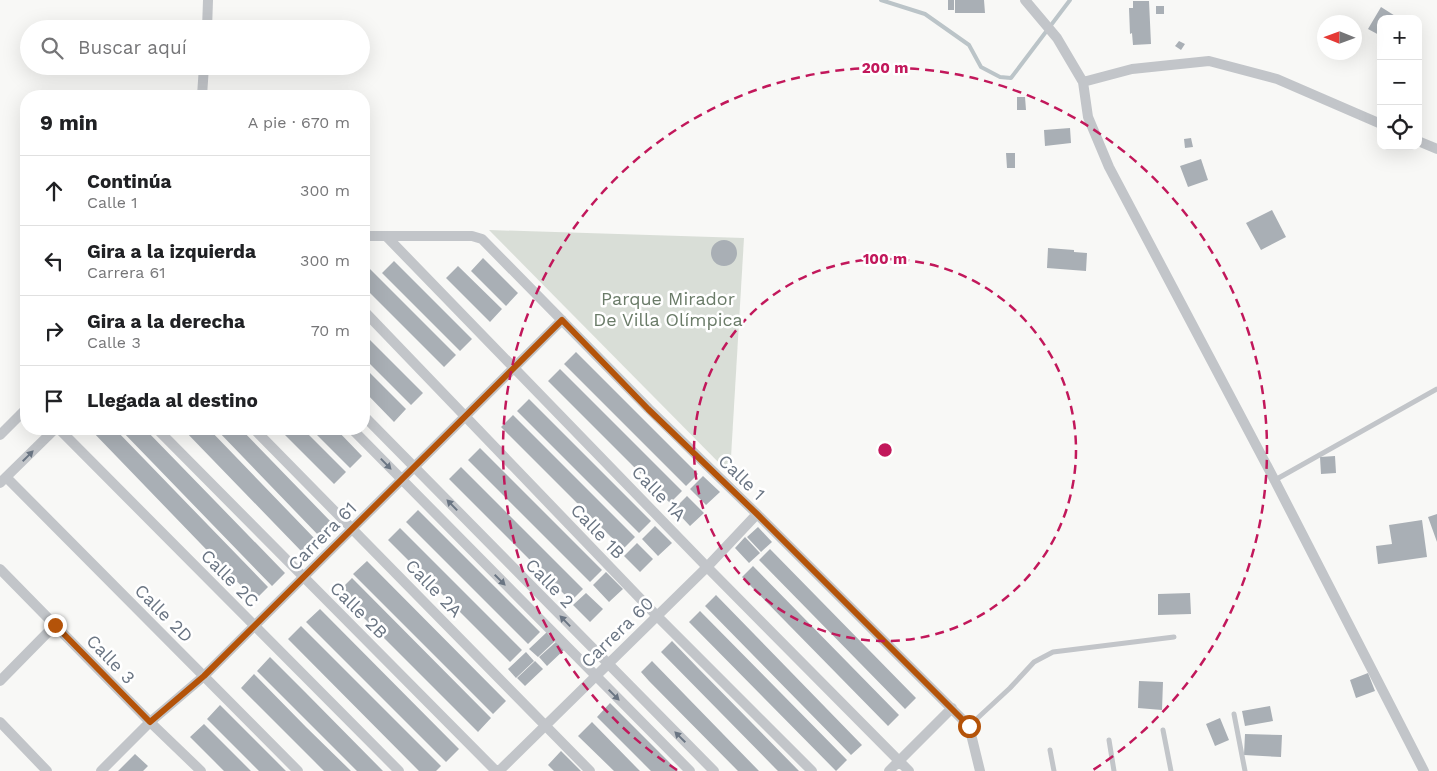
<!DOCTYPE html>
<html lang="es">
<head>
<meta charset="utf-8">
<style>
	:root { --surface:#fff; --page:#f6f6f6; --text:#202124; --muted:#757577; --line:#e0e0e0 }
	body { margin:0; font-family:"Work Sans",sans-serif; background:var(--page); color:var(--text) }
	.controls { position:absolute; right:15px; top:15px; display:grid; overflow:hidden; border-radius:10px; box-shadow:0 5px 20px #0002 }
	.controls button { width:45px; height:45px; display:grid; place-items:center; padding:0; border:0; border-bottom:1px solid var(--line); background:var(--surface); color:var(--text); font:25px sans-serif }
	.compass { position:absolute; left:1317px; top:15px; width:45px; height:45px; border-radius:50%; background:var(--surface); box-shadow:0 5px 20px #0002; rotate:271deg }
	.stop { position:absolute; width:15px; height:15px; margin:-11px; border:4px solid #b45309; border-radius:50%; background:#fff }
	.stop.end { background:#b45309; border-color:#fff; box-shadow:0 1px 5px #0008 }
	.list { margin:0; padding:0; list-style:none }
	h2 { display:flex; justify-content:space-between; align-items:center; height:65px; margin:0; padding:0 20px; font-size:21px }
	h2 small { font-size:16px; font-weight:400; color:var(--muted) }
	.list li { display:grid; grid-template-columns:32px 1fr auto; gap:15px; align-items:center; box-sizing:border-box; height:70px; padding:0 20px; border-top:1px solid var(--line) }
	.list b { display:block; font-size:19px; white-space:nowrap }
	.list p { margin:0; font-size:16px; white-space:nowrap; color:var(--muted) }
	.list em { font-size:16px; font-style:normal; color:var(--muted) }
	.icon { flex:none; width:28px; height:28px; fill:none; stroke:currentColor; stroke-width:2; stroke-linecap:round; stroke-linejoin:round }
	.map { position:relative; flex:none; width:1437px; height:771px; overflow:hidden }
	.search { position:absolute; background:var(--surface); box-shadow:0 5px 20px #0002; left:20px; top:20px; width:350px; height:55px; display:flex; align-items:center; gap:12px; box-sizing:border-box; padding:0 18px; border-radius:28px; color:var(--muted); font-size:19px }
	.panel { position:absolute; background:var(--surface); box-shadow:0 5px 20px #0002; left:20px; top:90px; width:350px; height:345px; border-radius:20px }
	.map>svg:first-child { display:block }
</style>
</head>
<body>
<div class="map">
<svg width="1437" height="771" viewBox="0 0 1437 771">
	<rect width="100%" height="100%" fill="#f8f8f6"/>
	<path fill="#d9ded7" d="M489,230l255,8 -14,236z"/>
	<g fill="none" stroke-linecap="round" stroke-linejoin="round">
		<path stroke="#bbc4c8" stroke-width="4" d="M881,0l44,14 44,31 12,22 19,10 11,1 59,-78"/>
	</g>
	<path fill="#a9afb5" d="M948,0h6v10h-6z
		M955,0h29l1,13h-30z
		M1133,1h16l2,43 -18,1 -1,-12 -2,1 -1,-26h4z
		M1156,6h8v8h-8z
		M1381,7l19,12h-19v17l-13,-7z
		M1179,41l6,3 -4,6 -6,-4z
		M1017,97h8l1,13h-9z
		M1070,128l1,15 -26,3 -1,-16z
		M1191,138l2,9 -8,1 -1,-9z
		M1006,153h9v15h-8z
		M1201,159l7,21 -20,7 -8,-21z
		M1272,210l14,27 -25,13 -15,-27z
		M711 253a13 13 0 1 1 26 0a13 13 0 1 1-26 0Z
		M1048,248l26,2v2l13,1 -1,18 -39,-3z
		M483,258l35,35 -12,13 -35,-35z
		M394,261l78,78 -12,12 -78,-78z
		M364,263l92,92 -12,12 -80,-80z
		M458,266l44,43 -12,13 -44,-44z
		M364,334l59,59 -12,12 -47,-47z
		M576,352l122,122 -12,12 -122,-122z
		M364,367l42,42 -12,13 -30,-31z
		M560,369l122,122 -12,12 -122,-122z
		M529,399l122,122 -12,12 -122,-122z
		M513,415l122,122 -12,12 -122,-122z
		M90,429h25l153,158 -13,13z
		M120,429h25l140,144 -13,13z
		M183,429h26l107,111 -13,13z
		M216,429h25l93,96 -13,13z
		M279,429h24l43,43 -12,12z
		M311,429h25l26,27 -12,12z
		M480,448l122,122 -12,12 -122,-122z
		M1335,456l1,17 -15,1 -1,-17z
		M461,467l122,122 -12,12 -122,-122z
		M703,476l17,16 -14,13 -16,-16z
		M687,496l17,17 -14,13 -16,-17z
		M418,510l122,122 -12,12 -122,-122z
		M1437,514v28l-9,-25z
		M1422,520l5,37 -49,7 -2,-18 16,-2 -3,-19z
		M655,526l17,17 -14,13 -16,-17z
		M758,527l14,15 -11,10 -14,-15z
		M400,528l122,122 -12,12 -122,-122z
		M745,537l15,16 -11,10 -14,-15z
		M637,543l16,16 -13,13 -16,-16z
		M770,549l146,149 -11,11 -146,-149z
		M367,561l139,140 -13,13 -140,-140z
		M753,566l146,149 -11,11 -146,-149z
		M606,572l17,17 -14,13 -16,-17z
		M352,578l139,140 -13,14 -140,-140z
		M586,593l17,16 -13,13 -17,-17z
		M1190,593l1,21 -33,1v-21z
		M716,595l146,150 -11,10 -146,-149z
		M320,609l139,140 -13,13 -140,-140z
		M700,611l147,149 -11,11 -147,-149z
		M301,626l140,140 -5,5h-17l-131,-132z
		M547,632l8,9 -17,16 -9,-8z
		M557,641l8,8 -18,17 -8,-9z
		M672,641l26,27 101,103h-21l-5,-5 -112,-114z
		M526,652l8,9 -18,17 -8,-9z
		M270,657l35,35 78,79h-26l-100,-100z
		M535,661l8,8 -18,17 -8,-8z
		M652,661l34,35 73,75h-21l-89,-90 -8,-9z
		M1368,673l7,18 -19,7 -6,-18z
		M254,674l52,53 45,44h-27l-83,-83z
		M1139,681l24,1 -1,28 -24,-2z
		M610,703l68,68h-27l-54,-54z
		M220,705l66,66h-27l-52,-52z
		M1270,706l3,15 -28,5 -3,-15z
		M1220,718l9,22 -14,6 -9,-22z
		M592,722l43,44 5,5h-26l-36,-35z
		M204,724l47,47h-27l-34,-34z
		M1245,734l37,1 -1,22 -37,-2z
		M561,751l20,20h-27l-6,-6z
		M135,754l13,12 -5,5h-25z"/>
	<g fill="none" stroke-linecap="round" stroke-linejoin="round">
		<path stroke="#c2c5c9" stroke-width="5" d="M1275,480l162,-91
			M1234,714l11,57
			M969,726l41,-38 24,-26 19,-10 121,-15
			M1163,730l8,41
			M1109,740l5,31
			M1050,750l4,21"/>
		<path stroke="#c2c5c9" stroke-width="10" d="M1025,0l32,38 26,44 5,35 21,50 166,314 149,290
			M207,29l1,-29
			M1083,82l49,-13 77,-8 68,18 104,45
			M202,96l2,-30
			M1418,141l19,8
			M364,236h108l10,3 167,170 108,105 212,212 11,45
			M387,237l320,330 202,204
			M364,311l293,305 155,155
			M364,416l350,355
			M59,429l340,342
			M157,429l339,342
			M254,429l336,342
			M352,429l338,342
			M0,435l26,-26
			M6,477l292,294
			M0,483l55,-54
			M0,569l150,153 51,49
			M0,681l55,-56
			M0,722l47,49
			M101,771l49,-49 54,-46 358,-356
			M499,771l208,-204 50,-53
			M889,771l63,-63"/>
	</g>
	<defs><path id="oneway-solid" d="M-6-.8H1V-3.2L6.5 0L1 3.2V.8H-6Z" transform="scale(1.25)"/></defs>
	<g fill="#6a7583">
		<use href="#oneway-solid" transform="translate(28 456) rotate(-45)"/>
		<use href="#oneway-solid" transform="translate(386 464) rotate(46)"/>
		<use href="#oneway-solid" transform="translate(452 505) rotate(-134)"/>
		<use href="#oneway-solid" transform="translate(500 580) rotate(45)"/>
		<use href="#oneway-solid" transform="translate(565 621) rotate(-134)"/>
		<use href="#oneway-solid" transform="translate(614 695) rotate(45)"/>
		<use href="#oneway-solid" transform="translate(680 737) rotate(-135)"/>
	</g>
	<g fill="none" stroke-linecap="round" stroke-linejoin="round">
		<path stroke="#b45309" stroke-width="6" d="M55,625l95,97 54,-46 358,-356 86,89 109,105 212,212"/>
	</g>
	<g fill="none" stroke="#c2185b" stroke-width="2.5" stroke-dasharray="9 6">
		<circle cx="885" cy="450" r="191"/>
		<path d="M677 770A382 382 0 1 1 1093 770"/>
	</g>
	<g text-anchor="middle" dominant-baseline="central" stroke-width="5" stroke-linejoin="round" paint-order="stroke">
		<g font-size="18" fill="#6a7b68" stroke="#fff">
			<text x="668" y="298">Parque Mirador<tspan x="668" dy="21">De Villa Olímpica</tspan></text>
		</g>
		<g font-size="18" fill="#6a7583" stroke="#fff">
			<text transform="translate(742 477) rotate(44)">Calle 1</text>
			<text transform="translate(659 493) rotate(46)">Calle 1A</text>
			<text transform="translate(598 531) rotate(46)">Calle 1B</text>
			<text transform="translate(322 536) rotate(-45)">Carrera 61</text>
			<text transform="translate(230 578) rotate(45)">Calle 2C</text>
			<text transform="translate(550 583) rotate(46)">Calle 2</text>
			<text transform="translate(434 588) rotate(46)">Calle 2A</text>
			<text transform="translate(359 610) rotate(45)">Calle 2B</text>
			<text transform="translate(164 613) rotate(45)">Calle 2D</text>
			<text transform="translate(617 632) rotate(-44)">Carrera 60</text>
			<text transform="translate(111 659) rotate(46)">Calle 3</text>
		</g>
	</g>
	<circle cx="885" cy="450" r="8" fill="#c2185b" stroke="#fff" stroke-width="2.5"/>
	<g font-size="15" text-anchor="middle" font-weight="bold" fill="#c2185b" stroke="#fff" stroke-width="5" stroke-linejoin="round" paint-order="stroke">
		<text x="885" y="73">200 m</text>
		<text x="885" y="264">100 m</text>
	</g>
</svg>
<div class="controls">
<button>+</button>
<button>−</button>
<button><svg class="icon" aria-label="locate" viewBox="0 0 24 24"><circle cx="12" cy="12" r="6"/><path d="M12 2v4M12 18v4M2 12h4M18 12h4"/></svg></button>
</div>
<svg class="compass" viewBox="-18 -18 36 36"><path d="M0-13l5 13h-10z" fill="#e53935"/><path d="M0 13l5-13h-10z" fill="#757577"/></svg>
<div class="stop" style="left:969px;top:726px"></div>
<div class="stop end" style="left:55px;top:625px"></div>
<div class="search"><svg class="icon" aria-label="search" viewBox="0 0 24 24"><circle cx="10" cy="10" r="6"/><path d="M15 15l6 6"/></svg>Buscar aquí</div>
<section class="panel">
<h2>9 min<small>A pie · 670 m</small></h2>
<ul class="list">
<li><svg class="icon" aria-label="ahead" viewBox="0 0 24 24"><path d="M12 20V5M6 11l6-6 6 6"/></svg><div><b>Continúa</b><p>Calle 1</p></div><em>300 m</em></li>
<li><svg class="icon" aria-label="left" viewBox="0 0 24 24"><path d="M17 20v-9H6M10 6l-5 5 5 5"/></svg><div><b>Gira a la izquierda</b><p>Carrera 61</p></div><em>300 m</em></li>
<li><svg class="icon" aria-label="right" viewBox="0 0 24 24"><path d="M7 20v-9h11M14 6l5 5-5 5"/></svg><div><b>Gira a la derecha</b><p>Calle 3</p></div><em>70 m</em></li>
<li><svg class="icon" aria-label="arrive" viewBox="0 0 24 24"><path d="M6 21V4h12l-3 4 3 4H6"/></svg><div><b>Llegada al destino</b></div></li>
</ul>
</section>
</div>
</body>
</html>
